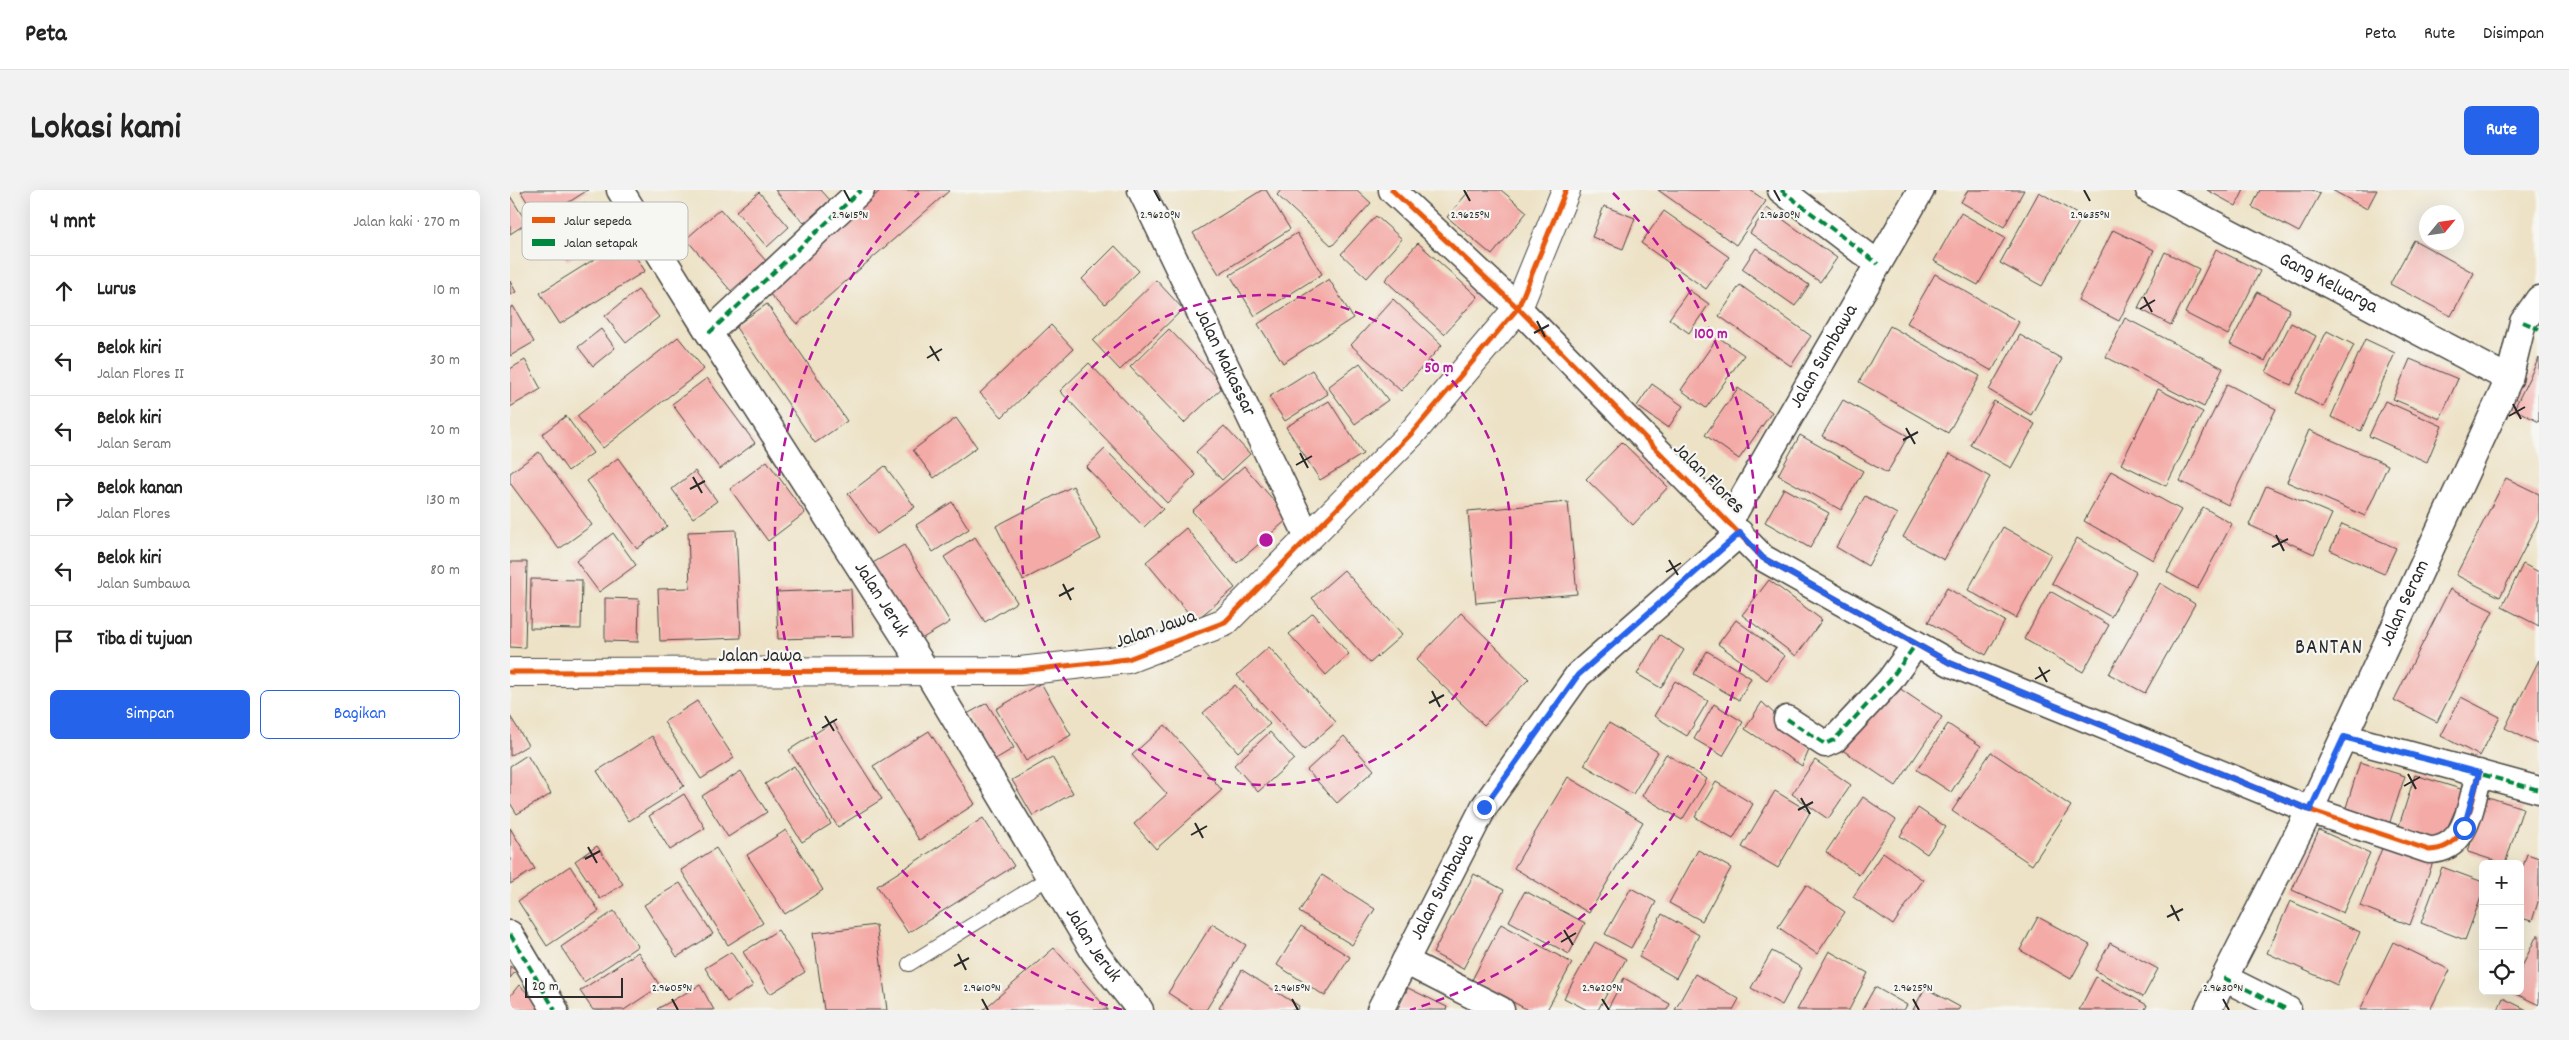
<!DOCTYPE html>
<html lang="id">
<head>
<meta charset="utf-8">
<style>
	:root { --surface:#fff; --page:#f2f2f2; --text:#222; --muted:#767676; --line:#e0e0e0; --accent:#2563eb }
	body { margin:0; font-family:Dekko,sans-serif; background:var(--page); color:var(--text) }
	.controls { position:absolute; right:15px; bottom:15px; display:grid; overflow:hidden; border-radius:8px; box-shadow:0 5px 20px #0002 }
	.controls button { width:45px; height:45px; display:grid; place-items:center; padding:0; border:0; border-bottom:1px solid var(--line); background:var(--surface); color:var(--text); font:25px sans-serif }
	.compass { position:absolute; left:1909px; top:15px; width:45px; height:45px; border-radius:50%; background:var(--surface); box-shadow:0 5px 20px #0002; rotate:61deg }
	.scale { position:absolute; left:15px; bottom:12px; width:98px; box-sizing:border-box; padding-left:5px; border:2px solid #2b2b2b; border-top:0; font-size:14px; line-height:18px; white-space:nowrap; color:#2b2b2b; -webkit-text-stroke:4px #f6f6f2; paint-order:stroke }
	.stop { position:absolute; width:15px; height:15px; margin:-11px; border:4px solid #2563eb; border-radius:50%; background:#fff }
	.stop.end { background:#2563eb; border-color:#fff; box-shadow:0 1px 5px #0008 }
	.list { margin:0; padding:0; list-style:none }
	h2 { display:flex; justify-content:space-between; align-items:center; height:65px; margin:0; padding:0 20px; font-size:21px }
	h2 small { font-size:16px; font-weight:400; color:var(--muted) }
	.list li { display:grid; grid-template-columns:32px 1fr auto; gap:15px; align-items:center; box-sizing:border-box; height:70px; padding:0 20px; border-top:1px solid var(--line) }
	.list b { display:block; font-size:19px; white-space:nowrap }
	.list p { margin:0; font-size:16px; white-space:nowrap; color:var(--muted) }
	.list em { font-size:16px; font-style:normal; color:var(--muted) }
	.actions { display:flex; gap:10px; padding:15px 20px }
	.actions a { flex:1; padding:11px 0; border:1px solid var(--accent); border-radius:8px; text-align:center; font-size:18px; color:var(--accent) }
	.actions .main { background:var(--accent); color:#fff }
	.icon { flex:none; width:28px; height:28px; fill:none; stroke:currentColor; stroke-width:2; stroke-linecap:round; stroke-linejoin:round }
	.map { position:relative; flex:none; width:2029px; height:820px; overflow:hidden; border-radius:8px }
	header { display:flex; align-items:center; gap:30px; box-sizing:border-box; height:70px; padding:0 25px; background:var(--surface); border-bottom:1px solid var(--line) }
	header strong { font-size:24px }
	nav { display:flex; gap:28px; margin-inline-start:auto; font-size:18px }
	.intro { display:flex; align-items:center; justify-content:space-between; box-sizing:border-box; height:120px; padding:0 30px }
	h1 { margin:0; font-size:35px }
	.button { padding:12px 22px; border-radius:8px; background:var(--accent); color:#fff; font-size:18px; font-weight:700 }
	main { display:flex; gap:30px; padding:0 30px }
	aside { flex:1; background:var(--surface); border-radius:8px; box-shadow:0 5px 20px #0002 }
	.map>svg:first-child { display:block }
</style>
</head>
<body>
<header>
<strong>Peta</strong>
<nav><a>Peta</a><a>Rute</a><a>Disimpan</a></nav>
</header>
<div class="intro"><h1>Lokasi kami</h1><a class="button">Rute</a></div>
<main>
<aside>
<h2>4 mnt<small>Jalan kaki · 270 m</small></h2>
<ul class="list">
<li><svg class="icon" aria-label="ahead" viewBox="0 0 24 24"><path d="M12 20V5M6 11l6-6 6 6"/></svg><div><b>Lurus</b></div><em>10 m</em></li>
<li><svg class="icon" aria-label="left" viewBox="0 0 24 24"><path d="M17 20v-9H6M10 6l-5 5 5 5"/></svg><div><b>Belok kiri</b><p>Jalan Flores II</p></div><em>30 m</em></li>
<li><svg class="icon" aria-label="left" viewBox="0 0 24 24"><path d="M17 20v-9H6M10 6l-5 5 5 5"/></svg><div><b>Belok kiri</b><p>Jalan Seram</p></div><em>20 m</em></li>
<li><svg class="icon" aria-label="right" viewBox="0 0 24 24"><path d="M7 20v-9h11M14 6l5 5-5 5"/></svg><div><b>Belok kanan</b><p>Jalan Flores</p></div><em>130 m</em></li>
<li><svg class="icon" aria-label="left" viewBox="0 0 24 24"><path d="M17 20v-9H6M10 6l-5 5 5 5"/></svg><div><b>Belok kiri</b><p>Jalan Sumbawa</p></div><em>80 m</em></li>
<li><svg class="icon" aria-label="arrive" viewBox="0 0 24 24"><path d="M6 21V4h12l-3 4 3 4H6"/></svg><div><b>Tiba di tujuan</b></div></li>
</ul>
<div class="actions"><a class="main">Simpan</a><a>Bagikan</a></div>
</aside>
<div class="map">
<svg width="2029" height="820" viewBox="0 0 2029 820">
	<rect width="100%" height="100%" fill="#f6f6f2"/>
	<filter id="ink" filterUnits="userSpaceOnUse"><feTurbulence type="fractalNoise" baseFrequency=".02" numOctaves="2"/><feDisplacementMap in="SourceGraphic" scale="10" xChannelSelector="R" yChannelSelector="G"/><feConvolveMatrix kernelMatrix="1 2 1 2 8 2 1 2 1" color-interpolation-filters="sRGB"/></filter>
	<filter id="wash" filterUnits="userSpaceOnUse"><feTurbulence type="fractalNoise" baseFrequency=".0096" numOctaves="4" result="noise"/><feDisplacementMap in="SourceGraphic" scale="20" xChannelSelector="R" yChannelSelector="G"/><feGaussianBlur stdDeviation="1.12" result="paint"/><feColorMatrix in="noise" values="0 0 0 0 0 0 0 0 0 0 0 0 0 0 0 0 0 1.4 0 .05"/><feComposite in="paint" operator="in"/></filter>
	<g filter="url(#wash)">
		<rect width="100%" height="100%" fill="#ede2c6"/>
		<g id="blocks">
			<path fill="#f4aba7" d="M15,0h63l-49,31 -18,-29z
				M265,0h46l9,10 -26,23z
				M371,0h69l-153,134 -30,-33z
				M752,0h4l24,39 -71,45 -26,-41z
				M771,0h76l14,13 -39,43 -55,-51z
				M960,0h31l26,22 -35,43 -45,-38z
				M1148,0h92l16,11 -30,44z
				M1458,0h56l-20,37 -43,-25z
				M1697,0h37l-8,16z
				M1750,0h52l8,4 -21,38 -47,-25z
				M1822,0h45l-10,19z
				M249,2l30,35 -22,20 -31,-36z
				M1529,2l43,25 -40,69 -42,-23z
				M0,6l17,27 -17,11z
				M74,13l21,33 -38,25 -21,-34z
				M1094,16l31,12 -12,31 -31,-12z
				M1257,18l70,50 -17,24 -70,-49z
				M210,19l46,52 -35,30 -45,-52z
				M1154,21l65,46 -23,32 -65,-46z
				M1451,23l44,25 -27,47 -44,-24z
				M866,26l26,23 -35,39 -26,-24z
				M1603,40l41,20 -35,71 -41,-21z
				M787,43l25,41 -67,42 -25,-41z
				M115,50l20,31 -85,53 -20,-31z
				M1904,50l60,33 -23,43 -61,-32z
				M908,53l60,54 -34,37 -59,-54z
				M605,56l24,25 -34,33 -23,-25z
				M1246,58l53,37 -14,21 -53,-37z
				M1706,59l44,22 -32,64 -43,-22z
				M1655,62l34,17 -28,56 -33,-17z
				M1425,84l84,48 -27,49 -85,-48z
				M819,89l24,39 -70,45 -25,-39z
				M646,90l27,29 -63,61 -27,-29z
				M0,91l6,11 -6,3z
				M1230,95l71,51 -20,30 -72,-50z
				M128,100l21,27 -33,26 -21,-27z
				M1179,100l20,14 -20,29 -20,-14z
				M1747,102l33,17 -25,52 -35,-17z
				M883,109l49,46 -41,46 -50,-46z
				M257,114l80,117 -32,22 -80,-117z
				M3,116l21,36 -24,14v-48z
				M1615,128l98,50 -19,39 -98,-50z
				M1781,133l25,13 -25,49 -25,-13z
				M541,135l22,24 -71,68 -22,-24z
				M1380,136l90,50 -32,57 -89,-51z
				M91,139l14,19 -22,18 -15,-19z
				M659,139l55,57 -40,37 -54,-56z
				M1817,141l27,14 -31,62 -27,-14z
				M1510,145l42,24 -31,56 -42,-25z
				M168,147l26,32 -101,79 -26,-32z
				M1208,147l26,18 -38,53 -25,-18z
				M1855,149l30,14 -34,78 -30,-14z
				M2029,168v64l-25,-13z
				M1900,169l48,20 -18,40 -47,-20z
				M15,170l16,29 -31,18v-38z
				M579,173l107,112 -29,28 -107,-112z
				M850,173l28,37 -33,24 -27,-37z
				M802,180l16,24 -43,27 -16,-24z
				M197,188l48,65 -35,26 -48,-65z
				M1142,194l31,22 -15,22 -31,-22z
				M1717,194l49,25 -48,96 -48,-24z
				M1228,198l34,24 -33,47 -34,-24z
				M1648,199l45,23 -37,74 -45,-22z
				M1333,210l65,36 -21,37 -65,-37z
				M819,211l34,53 -43,26 -34,-53z
				M1484,211l41,23 -24,44 -41,-23z
				M1875,211l57,25 -15,36 -58,-26z
				M56,226l27,37 -25,18 -26,-37z
				M446,228l21,29 -43,31 -21,-28z
				M714,236l26,28 -28,26 -26,-28z
				M1799,240l79,35 -23,51 -78,-34z
				M1290,245l63,36 -22,39 -63,-35z
				M1112,252l46,45 -35,38 -47,-46z
				M595,259l58,60 -19,18 -58,-60z
				M29,262l53,73 -33,24 -49,-66v-10z
				M1439,264l41,23 -46,83 -41,-23z
				M108,268l49,68 -30,23 -50,-68z
				M257,271l38,52 -37,28 -38,-52z
				M375,276l30,41 -38,27 -29,-40z
				M734,276l45,52 -52,45 -45,-52z
				M185,281l22,30 -24,17 -21,-29z
				M1601,281l70,39 -28,50 -69,-39z
				M1996,288l33,16v26l-39,77 -44,-22z
				M563,296l28,53 -78,41 -27,-54z
				M1756,296l66,28 -18,40 -65,-29z
				M1274,298l45,25 -19,35 -45,-26z
				M1355,306l32,18 -29,52 -32,-19z
				M442,312l17,27 -36,23 -17,-27z
				M1058,312l9,92 -101,9 -8,-92z
				M1693,317l29,17 -35,65 -30,-17z
				M1832,334l54,24 -12,26 -54,-24z
				M1493,337l48,27 -35,64 -48,-28z
				M676,338l49,60 -40,33 -49,-59z
				M226,340l5,108 -81,3 -2,-52 32,-1 -2,-56z
				M103,343l23,32 -37,27 -23,-31z
				M465,347l42,65 -32,20 -41,-65z
				M1567,348l59,34 -25,45 -59,-34z
				M394,355l46,77 -34,20 -45,-78z
				M0,372h17l-2,86 -15,-1z
				M2013,374l16,8v54l-37,-19z
				M834,380l58,65 -32,28 -58,-65z
				M21,389l51,1 -1,49 -51,-1z
				M1259,390l53,40 -26,36 -54,-41z
				M1650,393l35,21 -50,89 -36,-19z
				M1437,398l58,33 -19,34 -58,-33z
				M341,399l2,48 -75,2 -2,-47z
				M1940,399l43,22 -56,111 -43,-22z
				M1540,401l59,34 -26,47 -59,-33z
				M95,408l34,1 -1,43 -33,-1z
				M803,423l36,41 -23,21 -37,-41z
				M951,423l68,66 -45,46 -68,-65z
				M1226,430l49,36 -18,24 -49,-36z
				M1150,445l24,15 -23,38 -24,-14z
				M759,457l67,75 -32,28 -67,-75z
				M1197,461l44,27 -12,22 -45,-26z
				M2029,470v85l-34,-17z
				M1165,491l33,20 -21,35 -33,-20z
				M531,493l30,52 -45,26 -30,-52z
				M725,495l35,39 -32,28 -35,-39z
				M1389,498l43,29 -46,69 -55,-37z
				M1951,507l39,20 -20,39 -39,-20z
				M187,511l37,57 -33,21 -37,-57z
				M1252,512l48,46 -8,18 -57,-37z
				M477,513l27,45 -20,12 -27,-46z
				M1204,514l29,18 -20,34 -29,-17z
				M0,526l18,29 -18,11z
				M323,532l49,77 -44,28 -49,-77z
				M1099,533l49,29 -25,42 -49,-29z
				M1438,534l33,22 -30,46 -34,-22z
				M655,535l57,65 -66,59 -22,-25 33,-30 -35,-39z
				M419,541l46,73 -56,36 -46,-74z
				M760,542l24,27 -36,33 -24,-27z
				M142,546l32,50 -55,35 -32,-50z
				M834,546l30,34 -37,33 -30,-33z
				M1481,562l80,54 -39,59 -80,-54z
				M1156,564l41,25 -25,41 -40,-24z
				M17,565l24,39 -34,20 -7,-11v-37z
				M542,567l21,36 -40,23 -21,-36z
				M1305,570l36,25 -23,34 -36,-25z
				M1850,572l45,14 -17,52 -44,-14z
				M284,576l37,58 -29,18 -37,-58z
				M231,581l26,41 -39,25 -26,-41z
				M1905,585l49,15 -22,50 -45,-8z
				M1058,587l75,45 -54,91 -75,-45z
				M1206,592l37,22 -20,35 -38,-22z
				M1265,601l35,21 -32,56 -36,-21z
				M174,604l21,34 -35,22 -21,-34z
				M1975,606l38,12 -18,56 -37,-12z
				M1353,607l33,23 -37,55 -33,-23z
				M1408,618l28,19 -19,27 -27,-18z
				M473,628l31,48 -106,67 -31,-47z
				M0,638l25,41 -25,15z
				M276,640l37,60 -38,24 -38,-59z
				M1809,640l51,23 -27,60 -51,-23z
				M1874,653l49,19 -23,63 -50,-19z
				M87,656l26,38 -23,15 -25,-38z
				M206,658l47,75 -35,22 -47,-75z
				M1188,660l33,18 -29,53 -33,-18z
				M1373,662l40,28 -30,45 -40,-28z
				M2017,664l12,4v41l-7,22 -12,-3v-42z
				M60,676l29,45 -52,35 -29,-45z
				M1932,677l41,15v10l-18,48 -44,-17z
				M964,684l30,16 -41,79 -30,-16z
				M812,685l53,34 -23,36 -53,-33z
				M170,693l33,51 -36,23 -33,-52z
				M1296,695l39,27 -28,42 -39,-27z
				M1121,698l25,14 -25,46 -26,-14z
				M1015,701l60,32 -16,31 -60,-33z
				M1780,711l70,31 -23,53 -70,-32z
				M104,721l24,35 -54,36 -23,-35z
				M1152,724l37,21 -23,43 -37,-21z
				M1528,727l52,28 -19,34 -51,-29z
				M702,734l34,21 -40,65h-12l-26,-17z
				M991,734l71,39 -25,47h-19l-56,-30z
				M366,735l11,85h-63l-11,-77z
				M791,736l49,31 -25,39 -48,-31z
				M268,740l27,42 -35,22 -27,-42z
				M2027,745h2v70l-29,-14h10v-20z
				M1085,752l31,17 -28,51h-11l-23,-12z
				M1883,752l57,28 -20,40h-70z
				M1600,753l48,26 -15,28 -48,-27z
				M544,758l54,62h-125z
				M1262,761l30,17 -20,37 -31,-17z
				M1319,761l39,22 -19,37h-52z
				M128,762l22,34 -36,24h-31l-13,-19z
				M221,762l22,34 -26,16 -22,-34z
				M0,776l6,5 -6,7z
				M732,780l57,36 -2,4h-74l-4,-2z
				M1185,784l44,25 -6,11h-58z
				M1586,787l51,28 -2,5h-66z
				M1114,788l46,26 -3,6h-60z
				M9,795l27,25h-36v-14z
				M190,795l14,25h-56l-1,-1z
				M1365,797l32,18 -3,5h-42z
				M898,798l39,19 -1,3h-49z
				M1415,798l35,19 -2,3h-45z
				M1993,808l24,12h-29z"/>
		</g>
	</g>
	<g filter="url(#ink)">
		<use href="#blocks" fill-opacity="0" stroke="#484642" stroke-width="1"/>
		<g fill="none" stroke-linecap="round" stroke-linejoin="round">
			<g stroke="#484642" stroke-width="16">
				<path id="service" d="M399,774l141,-87"/>
			</g>
			<g stroke="#484642" stroke-width="29">
				<g id="minor">
					<path id="s1" d="M110,0l89,143 218,339 168,281 45,57"/>
					<path id="s2" d="M631,0l167,347"/>
					<path d="M882,0l126,118 245,250 187,105 360,147 119,40c39,0 42,-47 50,-77"/>
					<path d="M1271,0l97,74"/>
					<path id="s3" d="M1639,0l360,189"/>
					<path d="M199,143l152,-143"/>
					<path id="s4" d="M1219,332l192,-332"/>
					<path d="M1277,529l38,25 9,-4 56,-60 26,-36"/>
					<path d="M1834,547l195,53"/>
					<path d="M0,744l45,76"/>
					<path d="M895,771l96,49"/>
					<path d="M1714,788l64,32"/>
					<path id="s5" d="M870,820l104,-203 94,-132 162,-142"/>
					<path id="s6" d="M1698,820l102,-200 199,-431 14,-57 16,-23"/>
				</g>
			</g>
			<g stroke="#484642" stroke-width="30">
				<path id="tertiary" d="M0,482l510,-1 108,-12 97,-37 187,-189 106,-125 48,-118"/>
			</g>
			<use href="#service" stroke="#fff" stroke-width="14"/>
			<use href="#minor" stroke="#fff" stroke-width="26"/>
			<use href="#tertiary" stroke="#fff" stroke-width="28"/>
			<path stroke="#00873e" stroke-width="4" stroke-dasharray="8 4" stroke-linecap="butt" d="M1271,0l97,74
				M2013,132l16,7
				M199,143l152,-143
				M1277,529l38,25 9,-4 56,-60 26,-36
				M1834,547l195,53
				M0,744l45,76
				M1714,788l64,32"/>
			<g stroke="#f6f6f2" stroke-width="8">
				<path id="cycleway" d="M882,0l126,118 245,250 187,105 360,147 119,40c39,0 42,-47 50,-77
					M0,482l510,-1 108,-12 97,-37 187,-189 106,-125 48,-118"/>
			</g>
			<use href="#cycleway" stroke="#e8590c" stroke-width="5"/>
		</g>
	</g>
	<g fill="none" stroke-linecap="round" stroke-linejoin="round" filter="url(#ink)">
		<path stroke="#2563eb" stroke-width="6" d="M974,617l94,-132 162,-142 23,25 187,105 360,147 34,-73 135,36 -15,55"/>
	</g>
	<path fill="none" stroke="#2b2b2b" stroke-width="2" d="M334,0l6,11M644,0l6,11M954,0l6,11M1264,0l6,11M1574,0l6,11M1634,107l8,15M1630,119l15,-9M1027,131l8,16M1024,143l15,-8M420,156l9,15M417,168l15,-9M2003,214l8,15M1999,226l16,-9M1396,238l9,16M1393,250l15,-8M790,263l8,15M786,275l16,-9M183,287l9,16M180,299l15,-8M1766,345l8,16M1762,357l16,-8M1159,370l9,15M1156,382l15,-9M553,394l8,16M549,406l15,-8M1529,477l8,15M1525,489l15,-9M922,501l8,16M919,513l15,-8M315,526l9,15M312,538l15,-9M1898,584l8,15M1894,596l16,-9M1291,608l9,16M1288,620l15,-8M685,633l8,15M681,645l16,-9M78,657l9,16M75,669l15,-8M1661,715l8,16M1657,727l16,-8M1054,740l9,15M1051,752l15,-9M448,764l8,16M444,776l15,-8M162,809l6,11M472,809l6,11M782,809l6,11M1092,809l7,11M1403,809l6,11M1713,809l6,11"/>
	<g fill="none" stroke="#b5179e" stroke-width="2.5" stroke-dasharray="9 6">
		<circle cx="756" cy="350" r="245"/>
		<path d="M612 820A491 491 0 0 1 409 3M1103 3A491 491 0 0 1 900 820"/>
	</g>
	<g text-anchor="middle" dominant-baseline="central" stroke-width="4.5" stroke-linejoin="round" paint-order="stroke">
		<g font-size="20" fill="#2b2b2b" stroke="#f6f6f2">
			<text stroke="none"><textPath href="#s3" startOffset="202">Gang Keluarga</textPath></text>
			<text stroke="none"><textPath href="#s4" startOffset="191">Jalan Sumbawa</textPath></text>
			<text stroke="none"><textPath href="#s2" startOffset="192">Jalan Makassar</textPath></text>
			<text transform="translate(1198 289) rotate(45)">Jalan Flores</text>
			<text stroke="none"><textPath href="#s1" startOffset="486">Jalan Jeruk</textPath></text>
			<text stroke="none"><textPath href="#s6" startOffset="452">Jalan Seram</textPath></text>
			<text transform="translate(646 440) rotate(-19)">Jalan Jawa</text>
			<text x="250" y="467">Jalan Jawa</text>
			<text stroke="none"><textPath href="#s5" startOffset="138">Jalan Sumbawa</textPath></text>
			<text stroke="none"><textPath href="#s1" startOffset="891">Jalan Jeruk</textPath></text>
		</g>
		<g font-size="21" letter-spacing="1" fill="#2b2b2b" stroke="#f6f6f2">
			<text x="1819" y="459">BANTAN</text>
		</g>
	</g>
	<rect x="12" y="12" width="166" height="58" rx="8" fill="#f6f6f2" stroke="#b9b9b6" stroke-width="1"/>
	<rect x="22" y="27" width="23" height="6" fill="#e8590c"/>
	<rect x="22" y="49" width="23" height="7" fill="#00873e"/>
	<g font-size="14" fill="#2b2b2b">
		<text x="54" y="35">Jalur sepeda</text>
		<text x="54" y="57">Jalan setapak</text>
	</g>
	<g font-size="12" text-anchor="middle" fill="#2b2b2b" stroke="#f6f6f2" stroke-width="4.5" stroke-linejoin="round" paint-order="stroke">
		<text x="340" y="28">2.9615°N</text>
		<text x="650" y="28">2.9620°N</text>
		<text x="960" y="28">2.9625°N</text>
		<text x="1270" y="28">2.9630°N</text>
		<text x="1580" y="28">2.9635°N</text>
		<text x="162" y="801">2.9605°N</text>
		<text x="472" y="801">2.9610°N</text>
		<text x="782" y="801">2.9615°N</text>
		<text x="1092" y="801">2.9620°N</text>
		<text x="1403" y="801">2.9625°N</text>
		<text x="1713" y="801">2.9630°N</text>
	</g>
	<circle cx="756" cy="350" r="8" fill="#b5179e" stroke="#f6f6f2" stroke-width="2.5"/>
	<g font-size="15" text-anchor="middle" font-weight="bold" fill="#b5179e" stroke="#f6f6f2" stroke-width="4.5" stroke-linejoin="round" paint-order="stroke">
		<text x="1201" y="148">100 m</text>
		<text x="929" y="182">50 m</text>
	</g>
</svg>
<div class="controls">
<button>+</button>
<button>−</button>
<button><svg class="icon" aria-label="locate" viewBox="0 0 24 24"><circle cx="12" cy="12" r="6"/><path d="M12 2v4M12 18v4M2 12h4M18 12h4"/></svg></button>
</div>
<svg class="compass" viewBox="-18 -18 36 36"><path d="M0-13l5 13h-10z" fill="#e53935"/><path d="M0 13l5-13h-10z" fill="#767676"/></svg>
<div class="scale">20 m</div>
<div class="stop" style="left:1954px;top:638px"></div>
<div class="stop end" style="left:974px;top:617px"></div>
</div>
</main>
</body>
</html>
